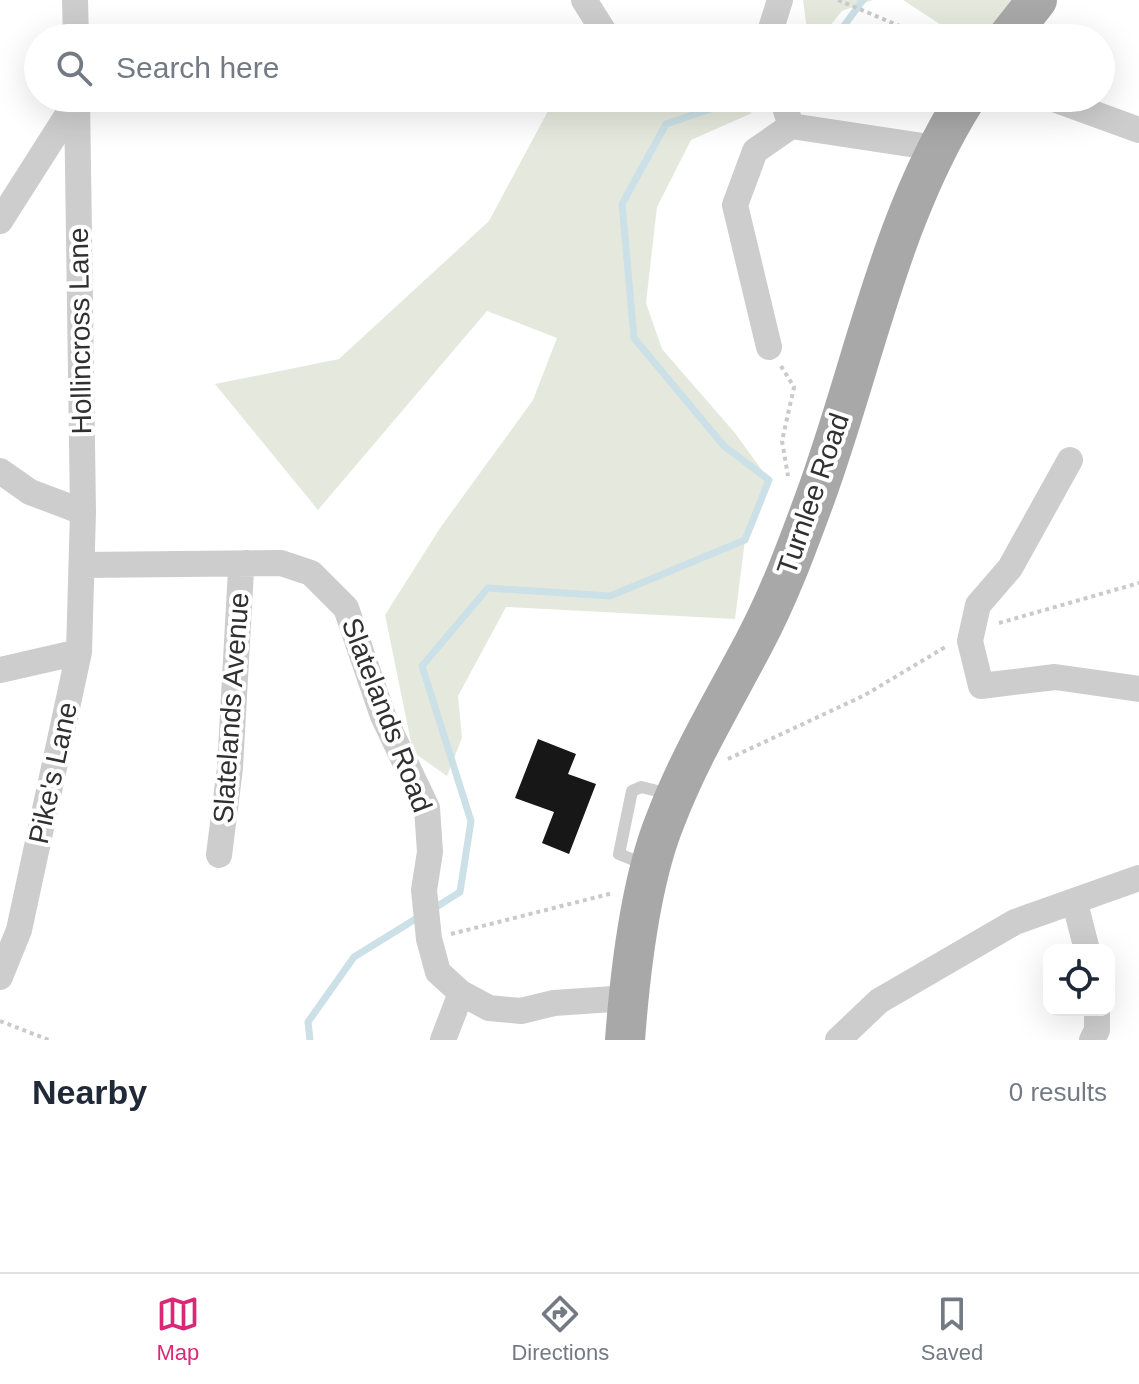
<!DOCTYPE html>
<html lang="en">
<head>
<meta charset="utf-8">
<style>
	:root { --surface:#fff; --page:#f2f2f3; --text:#1f2937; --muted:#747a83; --line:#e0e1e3; --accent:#db2777 }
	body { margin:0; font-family:Arial,sans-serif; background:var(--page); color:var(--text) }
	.controls { position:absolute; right:24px; bottom:24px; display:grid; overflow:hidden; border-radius:16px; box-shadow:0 8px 32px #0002 }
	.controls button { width:72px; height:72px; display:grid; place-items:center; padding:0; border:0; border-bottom:2px solid var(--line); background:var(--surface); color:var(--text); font:40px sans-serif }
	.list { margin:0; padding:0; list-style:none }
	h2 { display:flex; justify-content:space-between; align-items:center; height:104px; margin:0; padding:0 32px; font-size:34px }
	h2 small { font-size:26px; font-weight:400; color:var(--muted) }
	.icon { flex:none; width:44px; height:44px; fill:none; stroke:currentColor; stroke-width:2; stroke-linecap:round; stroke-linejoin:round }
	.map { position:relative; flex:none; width:1139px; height:1040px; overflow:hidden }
	.search { position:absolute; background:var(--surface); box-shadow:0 8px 32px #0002; left:24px; right:24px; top:24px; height:88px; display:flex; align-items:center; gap:20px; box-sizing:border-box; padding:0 28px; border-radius:44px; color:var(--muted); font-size:30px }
	.sheet { height:232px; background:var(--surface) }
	nav { display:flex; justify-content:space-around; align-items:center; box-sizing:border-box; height:112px; border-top:2px solid var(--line); background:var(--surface); font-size:22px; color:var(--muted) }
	nav a { display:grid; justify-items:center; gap:4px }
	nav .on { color:var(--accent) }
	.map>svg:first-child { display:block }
</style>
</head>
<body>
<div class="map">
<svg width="1139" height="1040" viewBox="0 0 1139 1040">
	<rect width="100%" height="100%" fill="#fff"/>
	<path fill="#e5e9dd" d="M803,0h70l-31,11 -22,27h-12z
		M903,0h110l-22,28 -30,10z
		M555,98h188l2,12 7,3 -61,27 -34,67 -11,96 16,46 73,84 34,47 -24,60 -10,79 -229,-12 -48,89 4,42 -15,38 -34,-24 -28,-137 55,-87 93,-128 24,-62 -70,-27 -169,199 -103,-126 124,-25 150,-138z"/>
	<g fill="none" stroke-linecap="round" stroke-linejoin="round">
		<path stroke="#cbe0e7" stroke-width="7" d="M835,38l28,-38
			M433,909l27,-17 11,-71 -49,-155 66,-78 122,8 135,-56 24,-60 -45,-34 -90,-108 -12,-134 44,-80 77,-26
			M310,1040l-2,-18 46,-65 68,-42"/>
	</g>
	<path fill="#171717" d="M538,739l38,15 -8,20 28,10 -27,70 -27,-11 12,-31 -39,-14z"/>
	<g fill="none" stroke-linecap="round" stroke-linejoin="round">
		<path stroke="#cacaca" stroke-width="4" stroke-dasharray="4 4" stroke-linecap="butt" d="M838,0l90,38
			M681,38l43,-11 23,-1
			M781,366l13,21 -12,54 6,35
			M999,623l140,-40
			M728,759l137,-64 82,-49
			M451,934l162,-41
			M0,1021l49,19"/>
		<path stroke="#cdcdcd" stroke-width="12" d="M646,865l-27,-11 13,-63 9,-4 29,7"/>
		<path stroke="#cdcdcd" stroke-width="26" d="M75,0l1,38
			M584,0l24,38
			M768,38l12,-38
			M782,98l9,28 145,22
			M1051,98l88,32
			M0,221l77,-121
			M769,347l-34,-142 20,-54 36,-25
			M1070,460l-60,108 -32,37 -8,36 11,45 74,-9 84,12
			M0,471l30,21 53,20
			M82,565l199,-2 30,10 35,35 37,108 44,92 3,44 -6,38 5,49 9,33 23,21 -18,47
			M0,670l79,-18
			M219,855l11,-87 11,-198 5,-7
			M1075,903l12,47
			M0,977l19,-47 60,-278 4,-140 -6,-414
			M461,993l28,15 32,3 33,-8 74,-5
			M838,1040l41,-39 136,-79 124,-44
			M1092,1040l5,-10v-20"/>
		<path stroke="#a8a8a8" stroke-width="40" d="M1007,38l30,-38
			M625,1040c5,-67 15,-157 40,-219 24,-63 58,-119 89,-178 25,-47 43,-96 61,-145 49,-134 74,-278 151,-400"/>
	</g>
	<g text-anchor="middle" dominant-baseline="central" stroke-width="8" stroke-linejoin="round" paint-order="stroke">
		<g font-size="28" fill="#303030" stroke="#fff">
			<text transform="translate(80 331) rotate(-91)">Hollincross Lane</text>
			<text transform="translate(813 494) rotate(-71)">Turnlee Road</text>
			<text transform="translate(231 708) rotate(-86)">Slatelands Avenue</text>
			<text transform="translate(387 715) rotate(69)">Slatelands Road</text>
			<text transform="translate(53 773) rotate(-78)">Pike's Lane</text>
		</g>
	</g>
</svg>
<div class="controls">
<button><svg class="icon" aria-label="locate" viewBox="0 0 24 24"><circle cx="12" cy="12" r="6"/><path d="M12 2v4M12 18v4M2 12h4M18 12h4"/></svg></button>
</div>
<div class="search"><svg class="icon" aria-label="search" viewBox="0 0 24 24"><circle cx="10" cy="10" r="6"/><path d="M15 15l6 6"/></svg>Search here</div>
</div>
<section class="sheet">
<h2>Nearby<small>0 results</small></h2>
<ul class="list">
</ul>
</section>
<nav>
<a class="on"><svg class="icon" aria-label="map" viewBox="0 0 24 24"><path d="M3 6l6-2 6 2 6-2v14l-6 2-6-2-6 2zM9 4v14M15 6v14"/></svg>Map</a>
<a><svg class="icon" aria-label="directions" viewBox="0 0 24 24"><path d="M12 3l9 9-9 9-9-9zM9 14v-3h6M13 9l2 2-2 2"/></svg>Directions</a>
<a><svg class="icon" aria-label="saved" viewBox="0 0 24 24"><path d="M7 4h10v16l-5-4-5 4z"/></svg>Saved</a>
</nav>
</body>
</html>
